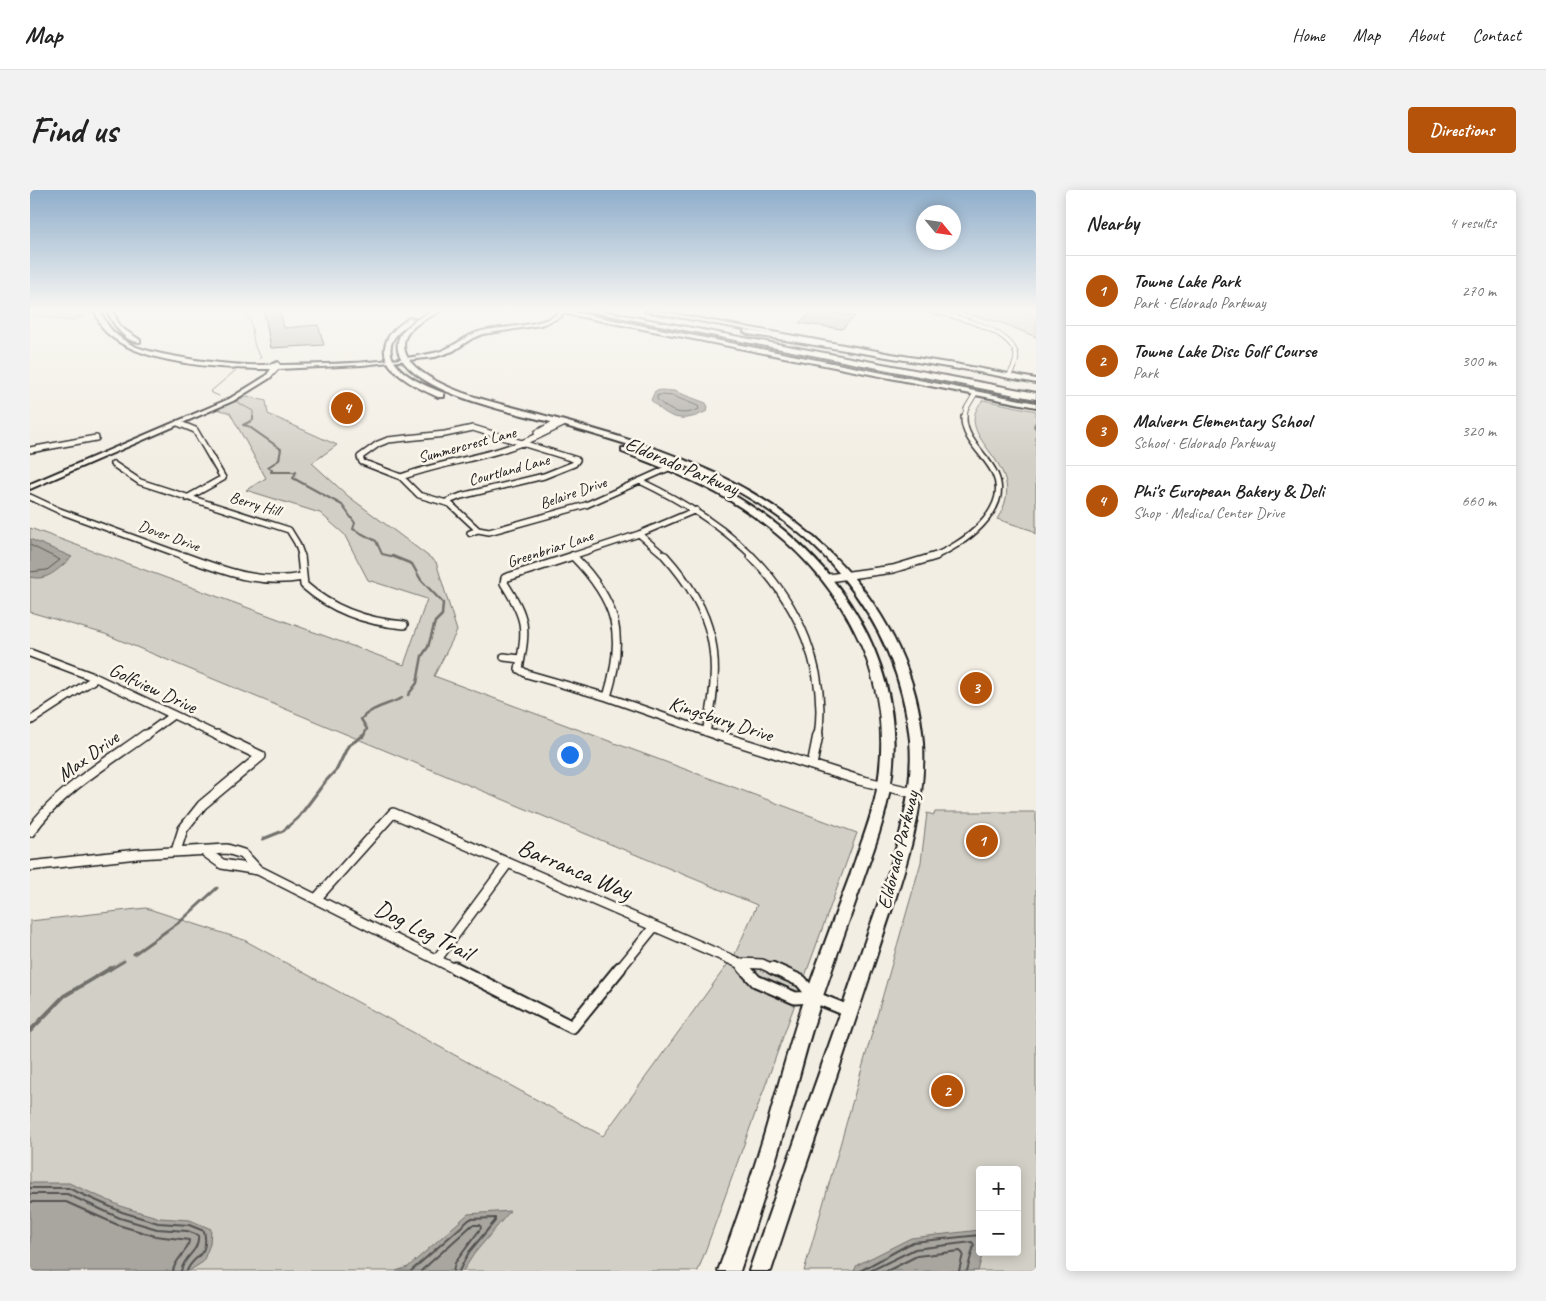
<!DOCTYPE html>
<html lang="en">
<head>
<meta charset="utf-8">
<style>
	:root { --surface:#fff; --page:#f2f2f2; --text:#222; --muted:#767676; --line:#e0e0e0; --accent:#b45309 }
	body { margin:0; font-family:Caveat,sans-serif; background:var(--page); color:var(--text) }
	.controls { position:absolute; right:15px; bottom:15px; display:grid; overflow:hidden; border-radius:5px; box-shadow:0 2px 12px #0003 }
	.controls button { width:45px; height:45px; display:grid; place-items:center; padding:0; border:0; border-bottom:1px solid var(--line); background:var(--surface); color:var(--text); font:25px sans-serif }
	.compass { position:absolute; left:886px; top:15px; width:45px; height:45px; border-radius:50%; background:var(--surface); box-shadow:0 2px 12px #0003; rotate:119deg }
	.you { position:absolute; left:539px; top:564px; width:18px; height:18px; margin:-12px; border:4px solid #fff; border-radius:50%; background:#1a73e8; box-shadow:0 0 0 8px #1a73e833 }
	.badge { display:grid; place-items:center; width:32px; height:32px; border-radius:50%; background:var(--accent); color:#fff; font-size:16px; font-weight:700 }
	.pin { position:absolute; translate:-50% -50%; border:2px solid #fff; box-shadow:0 1px 5px #0006 }
	.list { margin:0; padding:0; list-style:none }
	h2 { display:flex; justify-content:space-between; align-items:center; height:65px; margin:0; padding:0 20px; font-size:21px }
	h2 small { font-size:16px; font-weight:400; color:var(--muted) }
	.list li { display:grid; grid-template-columns:32px 1fr auto; gap:15px; align-items:center; box-sizing:border-box; height:70px; padding:0 20px; border-top:1px solid var(--line) }
	.list b { display:block; font-size:19px; white-space:nowrap }
	.list p { margin:0; font-size:16px; white-space:nowrap; color:var(--muted) }
	.list em { font-size:16px; font-style:normal; color:var(--muted) }
	.map { position:relative; flex:none; width:1006px; height:1081px; overflow:hidden; border-radius:5px }
	header { display:flex; align-items:center; gap:30px; box-sizing:border-box; height:70px; padding:0 25px; background:var(--surface); border-bottom:1px solid var(--line) }
	header strong { font-size:24px }
	nav { display:flex; gap:28px; margin-inline-start:auto; font-size:18px }
	.intro { display:flex; align-items:center; justify-content:space-between; box-sizing:border-box; height:120px; padding:0 30px }
	h1 { margin:0; font-size:35px }
	.button { padding:12px 22px; border-radius:5px; background:var(--accent); color:#fff; font-size:18px; font-weight:700 }
	main { display:flex; gap:30px; padding:0 30px }
	aside { flex:1; background:var(--surface); border-radius:5px; box-shadow:0 2px 12px #0003 }
	.map>svg:first-child { display:block }
</style>
</head>
<body>
<header>
<strong>Map</strong>
<nav><a>Home</a><a>Map</a><a>About</a><a>Contact</a></nav>
</header>
<div class="intro"><h1>Find us</h1><a class="button">Directions</a></div>
<main>
<div class="map">
<svg width="1006" height="1081" viewBox="0 0 1006 1081">
	<rect width="100%" height="100%" fill="#f2eee4"/>
	<filter id="ink" filterUnits="userSpaceOnUse"><feTurbulence type="fractalNoise" baseFrequency=".02" numOctaves="2"/><feDisplacementMap in="SourceGraphic" scale="10" xChannelSelector="R" yChannelSelector="G"/><feConvolveMatrix kernelMatrix="1 2 1 2 8 2 1 2 1" color-interpolation-filters="sRGB"/></filter>
	<g filter="url(#ink)">
		<path fill="#d2cfc6" stroke="#777671" fill-rule="evenodd" d="M4,121h61l1,2c-12,1 -13,5 -23,7 -8,2 -31,-3 -40,-5z
			M927,121h64l15,3v23l-37,-15z
			M218,206l18,5 2,13 69,31 -25,18 36,33 88,66 21,69 -23,45 423,157 -159,438h-668v-350l116,-13 98,32 359,196 132,-182 22,-49 -652,-271 -75,-22v-84l374,137 23,-66 -59,-19 -24,-46 -24,-21 -74,-23 20,-12 -36,-65 -13,-4z
			M953,210l53,11v123l-5,-4 -34,-11c38,-57 -50,-79 -14,-119z
			M905,622h101v459h-232l117,-409 6,-49 7,2zM950,980h37v82h-37z"/>
		<path fill="#a9a6a0" stroke="#716f6b" d="M631,200l13,1 32,12 2,4 -1,4c-24,13 -39,8 -56,-11l4,-9z
			M0,349l42,18c-13,11 -24,25 -42,20z
			M0,993h39l54,24 37,11 30,2 21,9 -1,15 -7,18 -14,9h-159z
			M480,1021l-36,43 -11,17h-67l12,-4 60,-53z
			M950,1040v22h3l-5,19h-124l3,-6 54,-27z"/>
		<g fill="none" stroke-linecap="round" stroke-linejoin="round">
			<path stroke="#545351" stroke-width="1" d="M631,205l12,1 25,10 1,3c-16,8 -30,3 -42,-10v-3z
				M0,355l30,15 -13,10 -17,2"/>
			<path stroke="#545351" stroke-width="2" d="M0,998h38l54,24 36,11 31,2 15,6c6,27 -12,24 -17,40
				M0,1004h37l53,24 37,11 30,2 11,4c2,16 -14,21 -17,36
				M0,1012h36l52,23 37,11 34,4c0,11 -14,19 -16,31
				M381,1081l59,-52 25,-1v3l-26,31 -10,19
				M391,1081l51,-46h8l1,3 -26,35 -2,8
				M830,1081l53,-29 67,-7
				M840,1081l45,-22 57,-7 2,3 -7,26
				M857,1081l30,-15 43,-5 3,3 -4,17"/>
			<path stroke="#716f6b" stroke-width="1" d="M217,121l-1,5c11,10 2,25 15,41l-2,2
				M925,121l47,12 34,14
				M189,206l-9,-4 26,-22
				M205,211l18,10v8"/>
			<path stroke="#716f6b" stroke-width="2" d="M223,227v3l-10,5 5,1 33,23 -2,11 -11,7 4,3 -1,2h25l-3,6 49,27 13,18 -2,6 23,12 6,13 13,3
				M1006,232l-2,4 2,3"/>
			<path stroke="#716f6b" stroke-width="2.5" d="M362,366l20,8 9,16 22,23 -1,12 -7,7 -7,25 -6,9 -5,27 -9,12
				M333,547l4,-8 -6,-10c11,-12 27,-14 41,-21"/>
			<path stroke="#716f6b" stroke-width="3" d="M233,649l20,-8 15,-13 27,-36 12,-13 11,-23 16,-11
				M104,764l48,-34 35,-32
				M79,780l15,-9"/>
			<path stroke="#716f6b" stroke-width="4" d="M0,841l34,-35 47,-28"/>
		</g>
		<path fill="#bdbab1" stroke="#1c1c1c" d="M234,121h16l4,17 34,-3 6,20 -53,3z
			M783,121h9l33,5 -13,13 -43,-6z"/>
		<g fill="none" stroke-linecap="round" stroke-linejoin="round">
			<g stroke="#1c1c1c" stroke-width="5.5">
				<path id="street-far4" d="M901,121c22,5 78,17 85,43 2,7 -4,16 -7,22
					M934,229l2,-10 9,-15"/>
			</g>
			<g stroke="#1c1c1c" stroke-width="8">
				<path id="street-far3" d="M527,232l-20,11 1,3 25,-12
					M148,233l17,7 28,48 -36,20
					M0,260l66,-12
					M83,274l27,18 149,48 8,13 5,14
					M371,287c45,-16 93,-20 137,-41
					M610,291c42,20 80,43 113,76
					M0,307l30,14 126,46
					M416,312l15,-6 83,-20 30,-12 3,-4 -104,-32 -28,6 -57,6 -10,4 -18,13 2,5 39,15 18,18 31,9 28,26
					M440,343l8,-3 11,2 97,-27 96,-43
					M609,344l27,23
					M542,365l2,2
					M539,367l70,-23 57,-24
					M902,367c30,-11 80,-47 63,-83 -8,-19 -32,-34 -31,-57"/>
			</g>
			<g stroke="#1c1c1c" stroke-width="10">
				<path id="street-far2" d="M153,366c42,15 74,29 120,21
					M271,366l3,29c28,25 63,37 100,40
					M543,366l-68,22 -1,5c23,36 23,44 15,86l8,5 80,23 114,40
					M543,366c45,46 53,79 34,141
					M635,366c50,55 59,104 41,176
					M721,366c47,47 77,114 67,181
					M798,388l65,-9 43,-13
					M0,463l66,25 124,59
					M474,467l16,2
					M0,531l66,-43
					M113,547l30,-22"/>
			</g>
			<g stroke="#1c1c1c" stroke-width="12">
				<path id="street-far1" d="M687,545l142,45 56,13
					M782,575l6,-30
					M0,642c28,-41 75,-68 115,-97
					M146,661l7,-22 19,-24 59,-49 -44,-21
					M174,661l18,13 36,6 199,100
					M0,676l107,-12 90,-5 16,5 15,16
					M286,709l77,-86 346,150 23,1 13,6
					M407,769l71,-96
					M709,773l6,7
					M589,780l35,-43"/>
			</g>
			<g stroke="#1c1c1c" stroke-width="15">
				<path id="street" d="M425,778l117,59 48,-59
					M714,778l12,13 39,17 19,-1 37,15
					M742,778l29,13 13,16"/>
			</g>
			<g stroke="#1c1c1c" stroke-width="4">
				<path id="secondary" d="M65,121h6c5,17 17,27 33,35 21,10 127,26 144,16l2,3c51,-1 104,-1 154,-12 18,-3 30,-18 48,-22 23,-5 60,-4 78,-19l-3,-1h11l468,92v4l-474,-94 -1,4 -20,8 -58,9 -12,5 -18,12 -18,6 -73,8 -84,4 -8,9 -37,23 -203,88v-5l199,-85 37,-23 5,-7c-46,0 -131,-4 -165,-37 -6,-6 -8,-14 -11,-21z
					M77,121h6l7,16 20,13v2c-17,0 -26,-18 -33,-31z
					M615,121h12l225,41 -3,2z
					M919,173l87,16v4l-89,-17 -1,-1z"/>
			</g>
			<g stroke="#1c1c1c" stroke-width="4">
				<path id="primary" d="M402,121h8c-13,8 -36,16 -36,34 0,19 25,33 40,40 27,13 58,19 87,27 55,15 111,29 163,52 56,23 109,58 150,103 44,47 75,111 79,176 4,73 -24,143 -46,211 -34,106 -72,211 -106,317h-22c37,-108 77,-214 113,-321 22,-64 54,-141 48,-210 -6,-63 -30,-117 -70,-166 -46,-57 -117,-95 -184,-120 -31,-11 -63,-20 -94,-29 -41,-11 -139,-29 -161,-67 -13,-24 14,-38 31,-47z
					M379,128l5,1c-7,7 -18,13 -22,23 -10,26 33,44 52,51v4h-6c-18,-8 -61,-27 -52,-54 3,-11 14,-18 23,-25z
					M592,258h6c37,14 73,28 107,48 104,62 176,169 155,293 -5,29 -15,57 -25,85 -14,41 -29,83 -43,125 -15,43 -25,88 -38,132 -13,47 -29,94 -44,140h-22c17,-46 33,-92 47,-139 13,-44 24,-88 39,-131 15,-43 31,-86 47,-128 9,-28 21,-55 26,-84 22,-123 -45,-227 -148,-289 -34,-20 -70,-34 -107,-48z"/>
			</g>
			<g stroke="#1c1c1c" stroke-width="4">
				<path id="highway" d="M558,121h14l434,82v6z
					M715,140l214,35 4,2 -4,2 -211,-35 -4,-2z"/>
			</g>
			<use href="#street-far4" stroke="#fbf7ec" stroke-width="4"/>
			<use href="#street-far3" stroke="#fbf7ec" stroke-width="5"/>
			<use href="#street-far2" stroke="#fbf7ec" stroke-width="7"/>
			<use href="#street-far1" stroke="#fbf7ec" stroke-width="9"/>
			<use href="#street" stroke="#fbf7ec" stroke-width="11"/>
			<use href="#secondary" fill="#fbf7ec" fill-rule="evenodd"/>
			<use href="#primary" fill="#fbf7ec" fill-rule="evenodd"/>
			<use href="#highway" fill="#fbf7ec" fill-rule="evenodd"/>
		</g>
	</g>
	<linearGradient id="sky" x2="0" y2="1"><stop stop-color="#8faecb"/><stop offset="0.44" stop-color="#f9f7f3"/><stop offset="1" stop-color="#f9f7f3" stop-opacity="0"/></linearGradient>
	<rect width="1006" height="272" fill="url(#sky)"/>
	<g text-anchor="middle" dominant-baseline="central" stroke-width="5" stroke-linejoin="round" paint-order="stroke">
		<g font-size="16" fill="#1c1c1c" stroke="#fbf7ec">
			<text transform="translate(437 255) rotate(-15)">Summercrest Lane</text>
			<text transform="translate(479 280) rotate(-15)">Courtland Lane</text>
			<text transform="translate(543 303) rotate(-19)">Belaire Drive</text>
			<text transform="translate(225 314) rotate(17)">Berry Hill</text>
			<text transform="translate(139 346) rotate(20)">Dover Drive</text>
			<text transform="translate(520 359) rotate(-18)">Greenbriar Lane</text>
		</g>
		<g font-size="20" fill="#1c1c1c" stroke="#fbf7ec">
			<text transform="translate(652 276) rotate(23)">Eldorado Parkway</text>
			<text transform="translate(123 498) rotate(25)">Golfview Drive</text>
			<text transform="translate(691 529) rotate(18)">Kingsbury Drive</text>
			<text transform="translate(58 566) rotate(-36)">Max Drive</text>
			<text transform="translate(868 660) rotate(-76)">Eldorado Parkway</text>
		</g>
		<g font-size="24" fill="#1c1c1c" stroke="#fbf7ec">
			<text transform="translate(545 679) rotate(23)">Barranca Way</text>
			<text transform="translate(394 740) rotate(27)">Dog Leg Trail</text>
		</g>
	</g>
</svg>
<div class="controls">
<button>+</button>
<button>−</button>
</div>
<svg class="compass" viewBox="-18 -18 36 36"><path d="M0-13l5 13h-10z" fill="#e53935"/><path d="M0 13l5-13h-10z" fill="#767676"/></svg>
<div class="you"></div>
<div class="pin badge" style="left:952px;top:651px">1</div>
<div class="pin badge" style="left:917px;top:901px">2</div>
<div class="pin badge" style="left:946px;top:498px">3</div>
<div class="pin badge" style="left:317px;top:218px">4</div>
</div>
<aside>
<h2>Nearby<small>4 results</small></h2>
<ul class="list">
<li><span class="badge">1</span><div><b>Towne Lake Park</b><p>Park · Eldorado Parkway</p></div><em>270 m</em></li>
<li><span class="badge">2</span><div><b>Towne Lake Disc Golf Course</b><p>Park</p></div><em>300 m</em></li>
<li><span class="badge">3</span><div><b>Malvern Elementary School</b><p>School · Eldorado Parkway</p></div><em>320 m</em></li>
<li><span class="badge">4</span><div><b>Phi's European Bakery &amp; Deli</b><p>Shop · Medical Center Drive</p></div><em>660 m</em></li>
</ul>
</aside>
</main>
</body>
</html>
